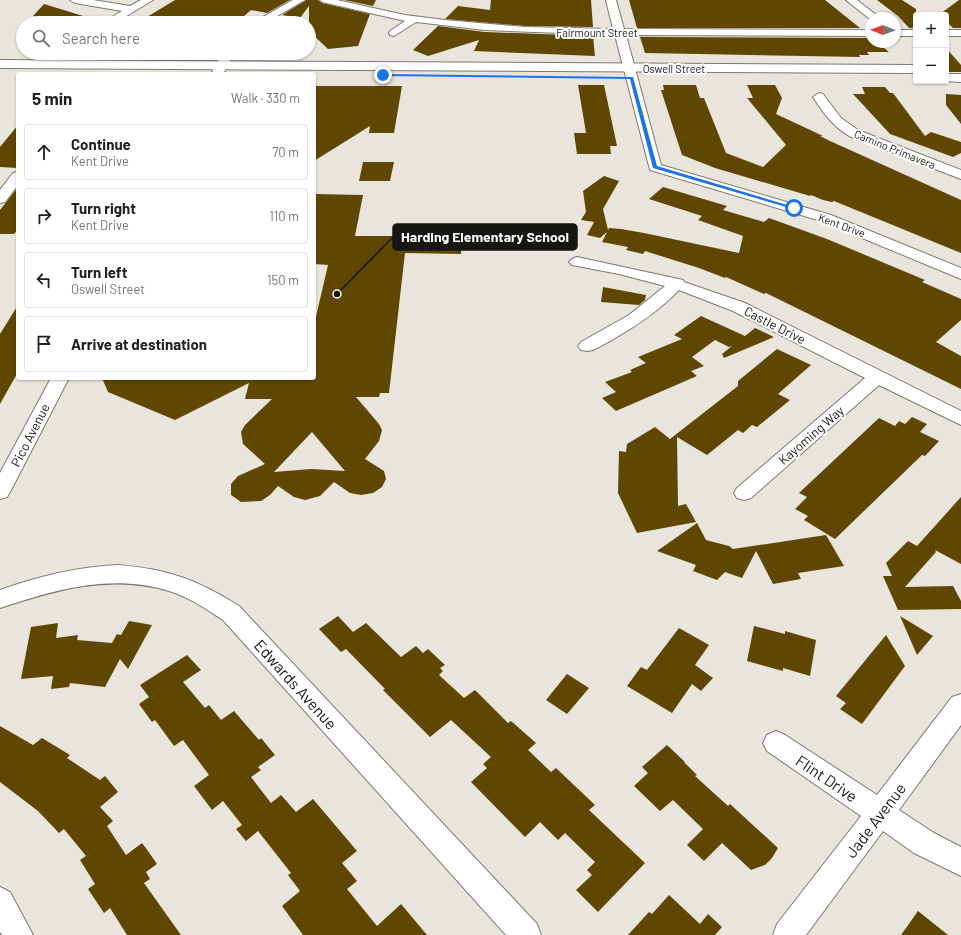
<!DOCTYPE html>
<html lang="en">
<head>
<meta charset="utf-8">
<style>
	:root { --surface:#fff; --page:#f2f2f2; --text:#202124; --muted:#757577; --line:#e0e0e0 }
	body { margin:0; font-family:Barlow,sans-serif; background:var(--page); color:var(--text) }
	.controls { position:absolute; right:12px; top:12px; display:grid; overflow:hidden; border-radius:4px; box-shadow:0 1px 3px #0004 }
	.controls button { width:36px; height:36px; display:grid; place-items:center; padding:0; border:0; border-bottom:1px solid var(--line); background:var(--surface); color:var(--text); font:20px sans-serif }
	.compass { position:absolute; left:865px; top:12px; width:36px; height:36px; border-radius:50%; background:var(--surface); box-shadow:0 1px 3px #0004; rotate:271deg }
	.stop { position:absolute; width:12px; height:12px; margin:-9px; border:3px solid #1a73e8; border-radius:50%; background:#fff }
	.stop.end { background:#1a73e8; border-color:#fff; box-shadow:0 1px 4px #0008 }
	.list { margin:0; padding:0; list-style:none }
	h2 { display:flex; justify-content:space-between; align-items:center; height:52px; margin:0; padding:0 16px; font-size:17px }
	h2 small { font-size:13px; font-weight:400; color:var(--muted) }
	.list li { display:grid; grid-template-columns:26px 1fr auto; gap:12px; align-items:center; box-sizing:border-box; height:56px; margin:0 8px 8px; padding:0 8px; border:1px solid var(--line); border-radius:4px }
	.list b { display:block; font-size:15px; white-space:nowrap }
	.list p { margin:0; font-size:13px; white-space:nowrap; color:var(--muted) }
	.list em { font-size:13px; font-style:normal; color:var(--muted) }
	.icon { flex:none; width:22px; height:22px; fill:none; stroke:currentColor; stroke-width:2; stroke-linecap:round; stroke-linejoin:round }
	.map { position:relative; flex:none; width:961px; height:935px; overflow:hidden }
	.search { position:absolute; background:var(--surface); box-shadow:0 1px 3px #0004; left:16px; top:16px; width:300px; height:44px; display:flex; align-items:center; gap:10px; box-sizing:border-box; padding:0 14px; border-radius:22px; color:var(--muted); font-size:15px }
	.panel { position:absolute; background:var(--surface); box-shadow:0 1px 3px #0004; left:16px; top:72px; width:300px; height:308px; border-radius:4px }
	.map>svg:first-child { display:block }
</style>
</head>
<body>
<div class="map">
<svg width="961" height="935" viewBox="0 0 961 935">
	<rect width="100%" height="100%" fill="#e9e5dc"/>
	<path fill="#604701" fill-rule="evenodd" d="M175,0h115l-23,13 -16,-3 -8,7h-11l-8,5 -45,-6 -11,7h-31z
		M306,0h12l4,3 48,11 -12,32 -30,3 -19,-18v-25l-9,12 -18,-3z
		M344,0h32l-3,6z
		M491,0h100l2,27 -68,-1 -80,-7 13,-13 32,4z
		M629,0h196l35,28h-223z
		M877,0h25l14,9v19h-7l-11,-12z
		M959,0h2v28h-8l-7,-7v-6l-6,-1z
		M44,4l49,15v4h-39l-21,-7z
		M438,26l47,6 108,4 2,20 -121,-5 5,-11 -51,16 -15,-6z
		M640,37l231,1v4h6l12,10h-22l2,3h-10l1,2 -215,-4z
		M946,48l15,17v7h-15z
		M578,85h26l13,61h-7l1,8h-34l-3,-21h12z
		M663,85h33l4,13h4l22,55 37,14 23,-22 -39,-47h6l-6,-13h28l7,13 -6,16 47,22h-3l10,5 131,59v53l-127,-52 -2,1 -9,-2 -12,-5 -1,1 -95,-28 -33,-13 -21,-65h3z
		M314,86h88l-8,47h-25l1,-7 -56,35z
		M862,87h23l5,6h3l32,43 6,-4 30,10v11l-8,4 -63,-23 -37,-40h12z
		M946,94l15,1v29l-15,-19z
		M18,125v43l-18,-1v-20z
		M363,162h31l-4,19h-31z
		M604,176l15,5 -16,28 5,21 1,-2 12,1 23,4 95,20 4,-17 -45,-16 4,-4 -53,-17 14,-12 64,19 -4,4 41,12 5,-4 58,21 98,41 -3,2 39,17v21l-25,22 25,14v33l-195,-96 -2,1 -38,-17 -1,1 -26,-10 -54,-17 -2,3 -17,-4 2,-3 -26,-5 5,-10 -7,6 -13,-3 7,-13 -13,-2 5,-8 -3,-21z
		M18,187v42l-4,5h-14v-24z
		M314,194l49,1 -8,41h85v2h22l-1,16 -56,-1 -16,140h-9l-1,4h-23l23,27 3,6 -3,11 -14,18 19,12 2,8 -4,8 -9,6 -12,2 -11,-2 -16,-11 -14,14 -15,4 -11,-3 -16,-11 -8,9 -9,6 -20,1 -10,-7v-11l7,-8 27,-12 -22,-20 -2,-12 4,-7 27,-26h-27l4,-16 -74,37 -67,-28 -6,-14h212v-53l14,-60 -14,-1zM312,432l33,39 -34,-2 -37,3z
		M603,287l43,8 -1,5 -6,5 -38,-3z
		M18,305v67l-18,32v-70z
		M701,316l44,20 10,-8 19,9 -50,21 -2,-4 10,-8 -3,1 -14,-7 -23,17 12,9 -13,5 6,5 -81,35 -14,-13 14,-6 -11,-10 27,-10 -2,-2 16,-7 -8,-6 44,-18 -8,-4z
		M777,349l34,16 -33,29 12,6 -33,27 -5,-2 -9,8 -5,-3 -31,25 -30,-18 1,69 8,-2 10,18 -59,11 -19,-40 1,-42 7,1 1,-8 28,-17 15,12 68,-53v-5z
		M912,417l15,7 -7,8 19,9 -14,15 -3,-1 -87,84 -31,-19 4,-4 -13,-7 12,-12 -8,-4 80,-75 16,8 4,-5 6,3z
		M961,497v67l-26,-14 1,2 -31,35 48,-1 8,15v8l-63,1 -15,-34h9l-6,-13 22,-22 9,5z
		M697,523l9,17 23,6 4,3 93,-14 18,31 -46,7 3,6 -28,5 -17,-33 -14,27 -17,-6 -8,8 -24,-9 3,-6 -39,-14z
		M338,616l15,16 13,-9 35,34 15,-11 7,7 5,-4 17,16 -5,3 3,3 -4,4 25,23 11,-8 33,33 3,-2 25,22 -8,7 23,22 5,-4 39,37 -6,5 56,53 -47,49 -22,-22 16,-15 -5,-5 8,-8 -30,-29 -7,7 -18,-18 -15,15 -54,-55 16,-14 -4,-4 8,-7 -40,-37 -21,17 -47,-47 2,-1 -39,-40 -5,3 -22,-23z
		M900,616l33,20 -16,19z
		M129,621l23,4 -24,44 -8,-10 -15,28 -35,-4 -1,4 -18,2 2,-13 -32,3 10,-52 27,-4 -2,15 22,-3 -1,5 35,3 5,-9 4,1z
		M754,626l31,8v-3l31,9 -6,36 -27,-8v3l-36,-10z
		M679,628l30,17 -14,20 18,13 -12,13 -9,-7 -20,29 -45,-27 14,-19 6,3z
		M886,635l19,31 -43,58 -22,-15 6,-6 -10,-7z
		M187,655l14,15 -18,12 22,26 4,-3 12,15 13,-9 25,29 2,-2 14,17 -17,12 3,3 -10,7 20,26 10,-8 15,17 17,-13 44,52 -15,12 15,18 -10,8 30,37 24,-22 26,31h-124l-21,-29 18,-15 -12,-16 3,-2 -33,-42 -12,10 -10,-12 6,-4 -19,-24 -11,9 -18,-24 15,-11 -26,-35 -9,6 -19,-26 -3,2 -13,-18 10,-7 -9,-12z
		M567,674l22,14 -22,26 -21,-14z
		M0,726l33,19 9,-7 28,17 -3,3 33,22 5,-4 13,16 -18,15 13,14 -6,5 19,29 16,-12 6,8 9,13 -11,8 4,7 -6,4 37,52h-54l-17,-27 -6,5 -16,-24 7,-5 -15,-24 6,-4 -22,-27 -5,4 -21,-22 -38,-29z
		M667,745l18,17h-1l13,13 -2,1 33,30 2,-2 48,44 -6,10 -7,7 -14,5 -29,-27 -18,18 -17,-16 16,-16 -30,-29 -13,11 -26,-25 14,-13 -6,-6z
		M669,895l31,29 8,-10 14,13 -7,8h-87l21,-23 3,2z
		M918,911l30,24h-47z"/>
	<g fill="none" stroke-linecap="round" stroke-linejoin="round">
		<g stroke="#7b7870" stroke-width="2">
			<path id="minor" d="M70,0h23l37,6 11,-6h12l-38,23h-13l20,-12 -47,-8z
				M293,0h12l-40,23h-13z
				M320,0h17l68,15 40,5 80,7 88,2 -7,-29h10l8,29 247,1v6l-245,-1 35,130 170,50 130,53v11l-140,-58 -171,-51 -35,-135 -130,-5 -69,-8 -22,14 -4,-1 -1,-2 1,-2 15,-10 -83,-19z
				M846,0h11l23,18h-9v2z
				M895,30h21v6h-21z
				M946,30h15v6h-15z
				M222,53h12l-11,21h-12z
				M819,93l4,1 18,24 17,12 103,40v9l-112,-43c-16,-10 -26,-23 -36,-39z
				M18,172v13l-13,17 -5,1v-13l13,-17z
				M577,257l106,23 1,2 61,21 216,108v14l-82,-40 -128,113 -7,2 -7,-2 -3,-5 3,-5 128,-110 -132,-67 -54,-21c-25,26 -55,44 -86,60l-6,1 -6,-1 -3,-4 3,-4 48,-27 36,-29 -46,-12 -47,-9 -3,-3 3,-3z
				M51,378h18l-59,114 -3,5 -7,2v-26z
				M118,565c50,4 80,15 121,41l298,318 4,11h-35l-283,-315c-17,-11 -34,-23 -54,-29 -58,-18 -114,-1 -169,17v-18c39,-14 77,-23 118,-25z
				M961,694v31l-62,85 35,23 27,14v29l-47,-23 -31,-22 -77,104h-33l4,-11 84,-108 -94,-65 -4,-8 4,-8 9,-4 9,4 92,60 75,-98z
				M0,887l10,5 23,43h-31l-2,-3z"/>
		</g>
		<g stroke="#7b7870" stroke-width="2">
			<path id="major" d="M0,60l916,5v8l-916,-5z
				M946,74h15v8l-18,-1h3z"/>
		</g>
		<use href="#minor" fill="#fff" fill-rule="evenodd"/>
		<use href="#major" fill="#fff" fill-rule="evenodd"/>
	</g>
	<path fill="#1a73e8" d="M382,74l251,3 24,89 140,42 -4,1 -140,-41 -23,-89 -247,-3z"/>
	<g text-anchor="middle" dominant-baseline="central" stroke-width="4" stroke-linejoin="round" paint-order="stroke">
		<g font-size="11" fill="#171613" stroke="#fff">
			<text x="597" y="32">Fairmount Street</text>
			<text x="674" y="68">Oswell Street</text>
			<text transform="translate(895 149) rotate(22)">Camino Primavera</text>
			<text transform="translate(842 225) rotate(20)">Kent Drive</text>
		</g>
		<g font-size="13" fill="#171613" stroke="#fff">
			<text transform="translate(775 325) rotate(27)">Castle Drive</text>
			<text transform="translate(30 435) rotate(-63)">Pico Avenue</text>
			<text transform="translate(811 435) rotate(-41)">Kayoming Way</text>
		</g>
		<g font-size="16" fill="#171613" stroke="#fff">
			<text transform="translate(296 684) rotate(48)">Edwards Avenue</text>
			<text transform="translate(827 778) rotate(34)">Flint Drive</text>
			<text transform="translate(875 820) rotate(-53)">Jade Avenue</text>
		</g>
	</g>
	<path fill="none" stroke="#171613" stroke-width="1.5" d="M337 294L393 237"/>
	<circle fill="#171613" stroke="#fff" stroke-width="1.5" cx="337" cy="294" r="4"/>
	<rect fill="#171613" stroke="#171613" stroke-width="1.5" x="393" y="224" width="184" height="26" rx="4"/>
	<g font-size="14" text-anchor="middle" font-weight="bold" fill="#fff">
		<text x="485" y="242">Harding Elementary School</text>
	</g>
</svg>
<div class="controls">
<button>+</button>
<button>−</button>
</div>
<svg class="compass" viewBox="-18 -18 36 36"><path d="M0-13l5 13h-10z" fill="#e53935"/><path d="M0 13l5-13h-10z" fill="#757577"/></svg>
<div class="stop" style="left:794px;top:208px"></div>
<div class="stop end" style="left:383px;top:75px"></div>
<div class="search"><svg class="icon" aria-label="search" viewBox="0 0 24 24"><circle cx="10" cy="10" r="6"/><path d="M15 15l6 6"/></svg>Search here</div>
<section class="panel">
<h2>5 min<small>Walk · 330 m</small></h2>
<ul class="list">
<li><svg class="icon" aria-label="ahead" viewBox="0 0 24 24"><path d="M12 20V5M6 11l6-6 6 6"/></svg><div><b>Continue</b><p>Kent Drive</p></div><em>70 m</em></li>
<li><svg class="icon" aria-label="right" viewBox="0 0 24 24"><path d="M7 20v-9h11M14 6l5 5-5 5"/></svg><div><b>Turn right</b><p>Kent Drive</p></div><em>110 m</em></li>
<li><svg class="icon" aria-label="left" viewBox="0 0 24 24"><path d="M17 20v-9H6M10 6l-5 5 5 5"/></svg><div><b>Turn left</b><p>Oswell Street</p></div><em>150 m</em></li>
<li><svg class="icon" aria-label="arrive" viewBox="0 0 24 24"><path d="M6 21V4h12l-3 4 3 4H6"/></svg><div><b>Arrive at destination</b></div></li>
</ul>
</section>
</div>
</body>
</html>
